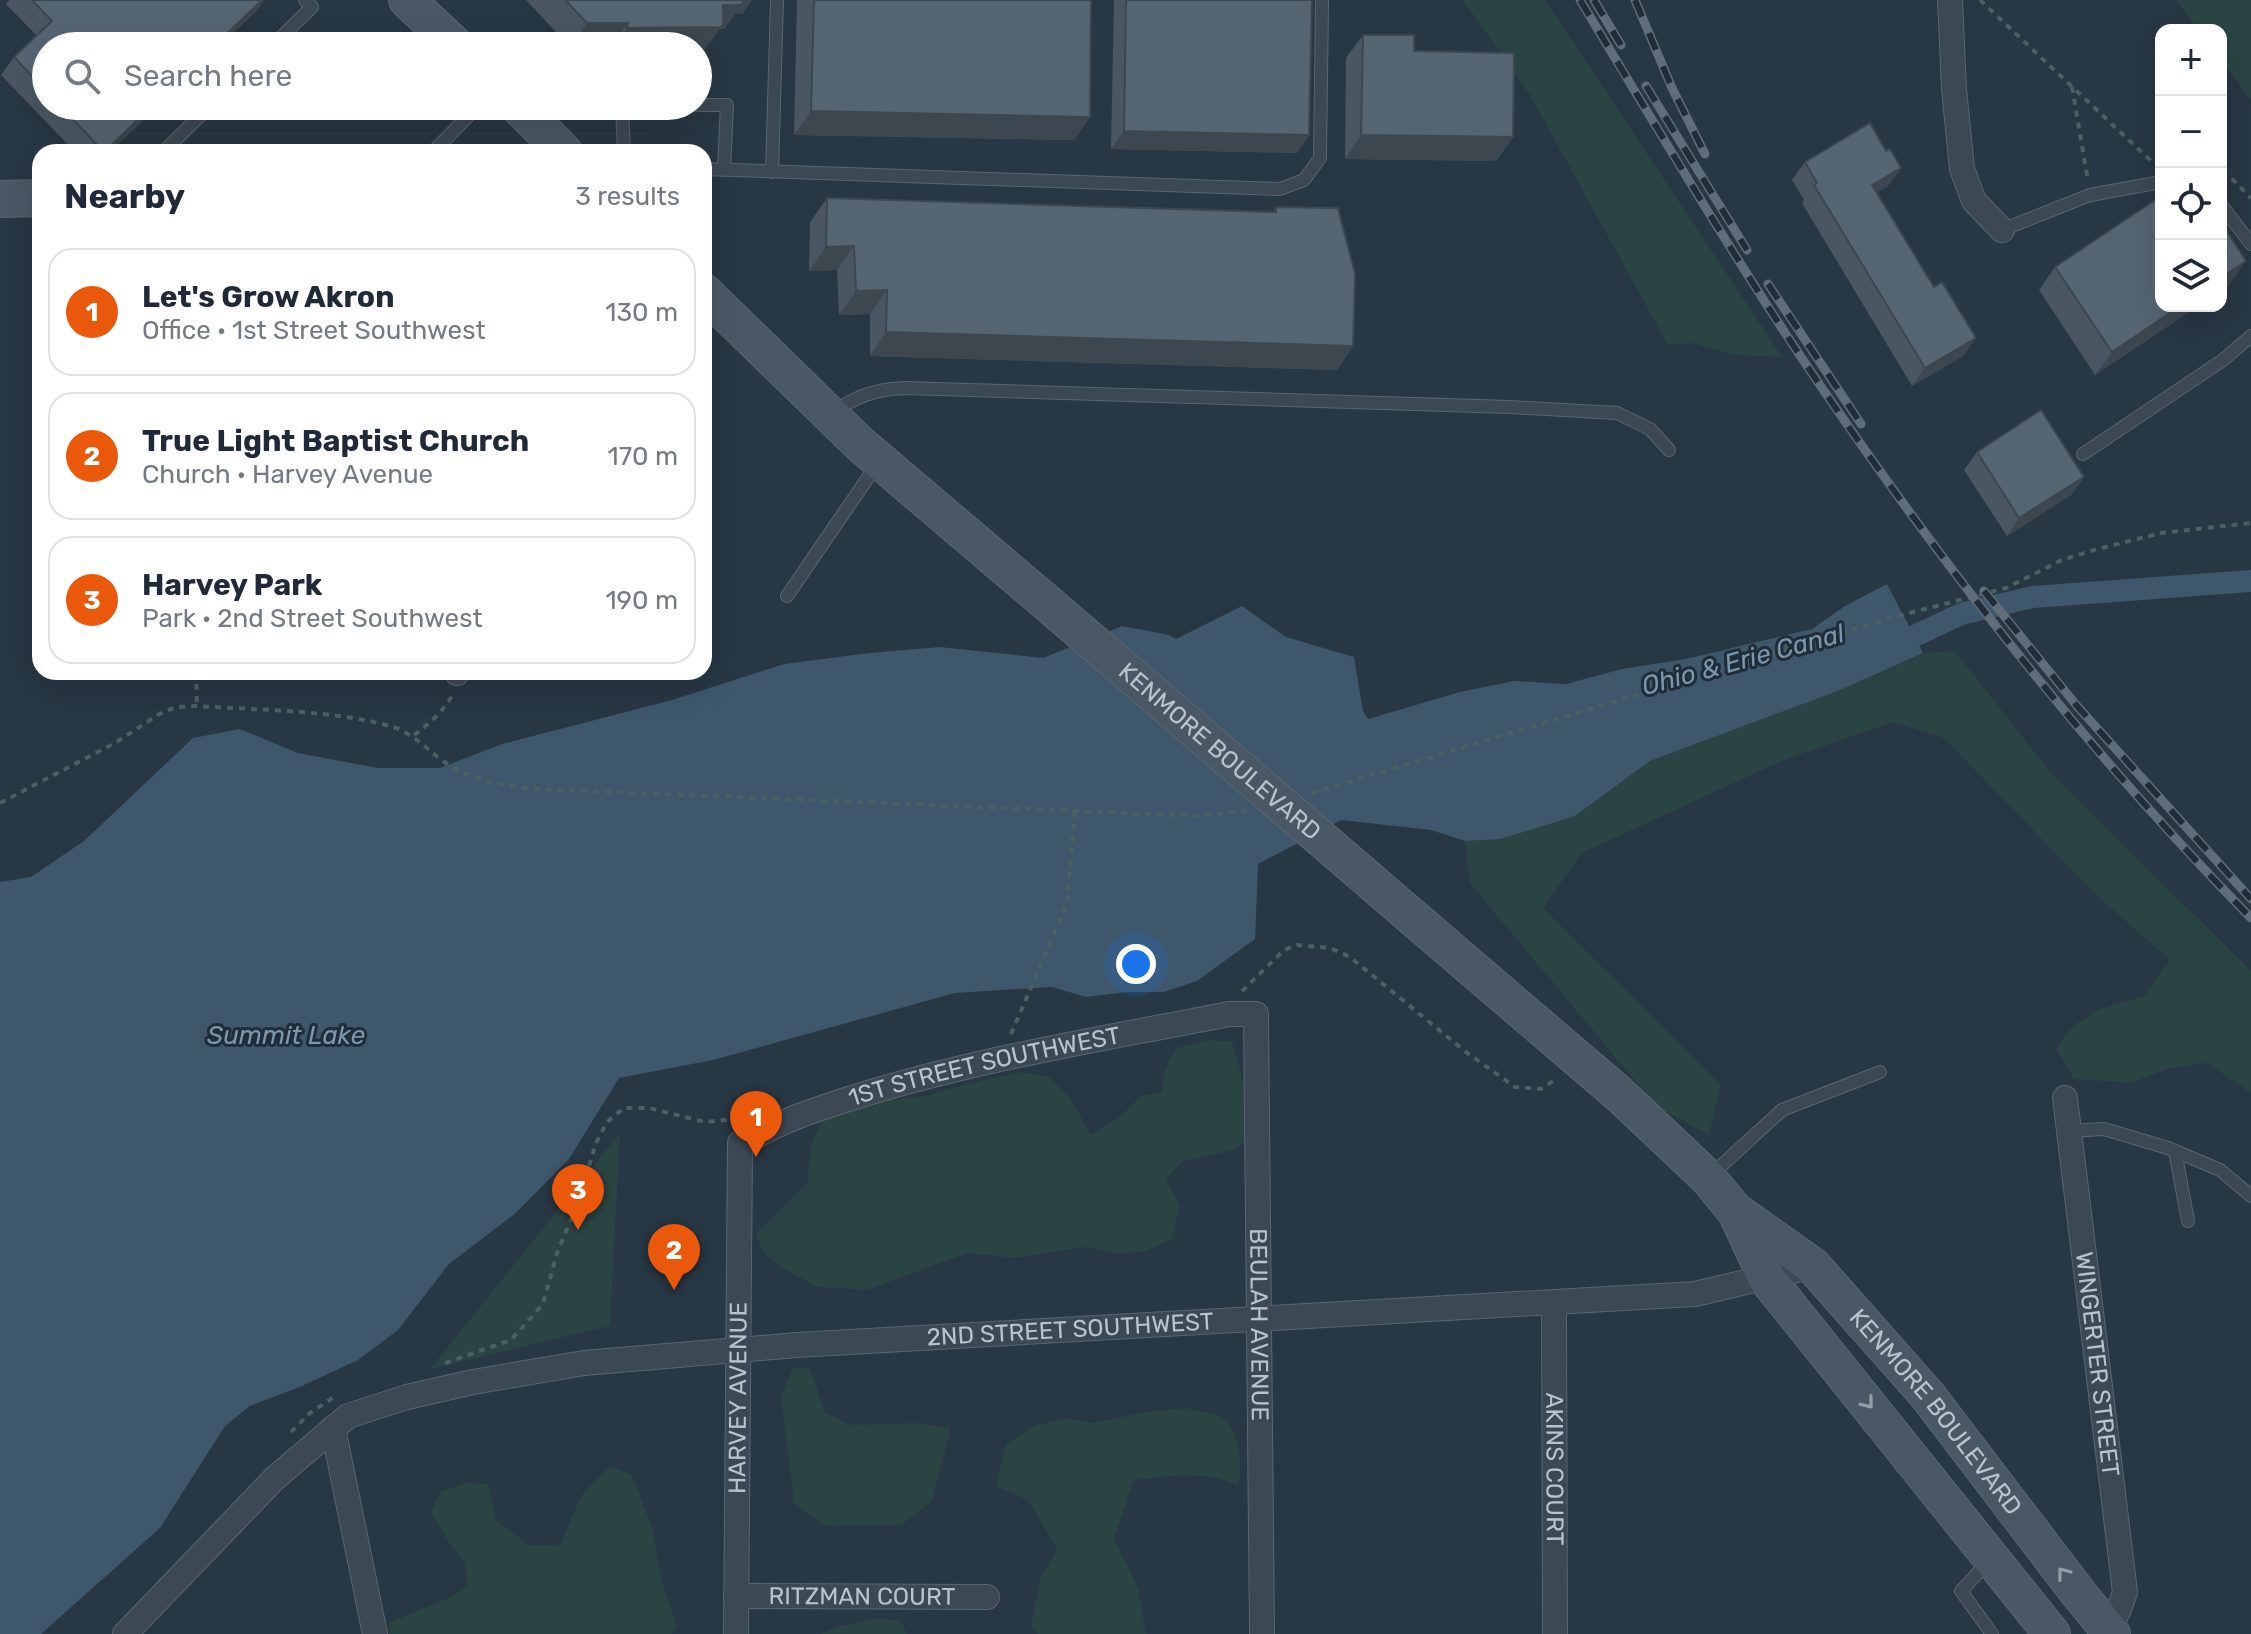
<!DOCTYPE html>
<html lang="en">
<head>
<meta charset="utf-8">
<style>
	:root { --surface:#fff; --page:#f2f2f3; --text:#1f2937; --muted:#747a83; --line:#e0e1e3; --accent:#ea580c }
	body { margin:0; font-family:Rubik,sans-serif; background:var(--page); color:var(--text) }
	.controls { position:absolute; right:24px; top:24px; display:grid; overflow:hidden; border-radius:16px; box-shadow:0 8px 32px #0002 }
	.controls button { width:72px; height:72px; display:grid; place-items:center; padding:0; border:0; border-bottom:2px solid var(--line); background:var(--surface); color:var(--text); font:40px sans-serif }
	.you { position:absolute; left:1136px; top:964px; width:28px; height:28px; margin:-20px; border:6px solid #fff; border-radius:50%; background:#1a73e8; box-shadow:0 0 0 12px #1a73e833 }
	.badge { display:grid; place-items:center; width:52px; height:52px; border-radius:50%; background:var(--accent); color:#fff; font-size:26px; font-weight:700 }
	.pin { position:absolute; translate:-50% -66px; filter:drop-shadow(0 2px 4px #0008) }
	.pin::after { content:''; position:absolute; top:42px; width:28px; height:24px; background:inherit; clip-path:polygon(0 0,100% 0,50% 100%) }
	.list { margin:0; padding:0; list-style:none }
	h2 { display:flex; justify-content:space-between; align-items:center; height:104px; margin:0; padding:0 32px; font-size:34px }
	h2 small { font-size:26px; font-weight:400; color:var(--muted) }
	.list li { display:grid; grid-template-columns:52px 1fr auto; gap:24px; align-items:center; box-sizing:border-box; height:128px; margin:0 16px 16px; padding:0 16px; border:2px solid var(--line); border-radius:24px }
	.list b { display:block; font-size:30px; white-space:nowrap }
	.list p { margin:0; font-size:26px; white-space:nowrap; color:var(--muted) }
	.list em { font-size:26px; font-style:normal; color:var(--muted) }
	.icon { flex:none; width:44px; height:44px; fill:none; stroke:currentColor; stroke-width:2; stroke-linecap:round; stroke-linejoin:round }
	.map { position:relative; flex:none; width:2251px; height:1634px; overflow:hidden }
	.search { position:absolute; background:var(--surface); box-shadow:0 8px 32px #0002; left:32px; top:32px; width:680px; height:88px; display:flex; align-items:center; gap:20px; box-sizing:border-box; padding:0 28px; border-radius:44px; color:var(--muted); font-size:30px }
	.panel { position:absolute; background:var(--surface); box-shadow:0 8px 32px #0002; left:32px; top:144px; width:680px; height:536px; border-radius:24px }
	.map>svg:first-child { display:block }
</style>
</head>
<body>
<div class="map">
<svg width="2251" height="1634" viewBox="0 0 2251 1634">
	<rect width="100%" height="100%" fill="#273743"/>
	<path fill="#2a4444" d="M1463,0h82l237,357 -46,-2 -45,-12 -23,2 -138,-250z
		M2176,0h75v101l-30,-41v-30h-23z
		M1955,651l96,122 200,198v122l-44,-30 -40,6 -36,14 -57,-4 -18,-30 18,-24 29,-17 41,-12 26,-36 -77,-68 -149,-154 -50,-16 -108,37 -204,94 -39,55 178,177 -12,50 -53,-29 -186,-223 -5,-42 35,-2 75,-23 75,-55 188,-70 85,-38z
		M1213,1040l19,2 14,48v50l-12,10 -51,11 -18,18 15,26 -8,34 -25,12 -27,3 -35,-7 -70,11 -48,-5 -100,37 -49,-3 -38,-20 -18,-17 -6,-16 51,-50 5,-42 10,-20 43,-19 65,-8 60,-17 33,-6 27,5 20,21 21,37 31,-20 19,-19 21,-4 2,-21 12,-23z
		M620,1133l-10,193 -180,43z
		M793,1368h17l15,45 27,12 64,-2 35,5 -19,73 -31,24 -75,1 -32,-22 -13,-107z
		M1187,1408c10,3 22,4 32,8 22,11 24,49 19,70 -29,-16 -72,-10 -104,-6l-20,58 24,50 8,46h-109l-6,-8 9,-47 17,-30 -29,-49 -32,-14 10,-42 29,-18 30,-8 27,5 54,-11z
		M609,1466l23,9 20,52 9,51 16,49 -5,7h-283v-11l66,-28 12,-10 -2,-23 -15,-18 -19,-32 9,-20 25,-9 23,1 8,36 33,25 31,1 21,-50z
		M878,1618l23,3 6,13h-87l16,-7z"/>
	<path fill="#3e576b" d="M1887,584l36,69 -85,38 -188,70 -75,55 -35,11 -40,12 -35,2 -34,-11 -90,-10 -83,44 -3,75 -58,42 -33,11h-38l-40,5 -34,-10 -97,6 -242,67 -94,18 -50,81 -53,54 -67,51 -51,66 -40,30 -56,26 -52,20 -25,20 -65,102 -119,106h-41v-752l31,-5 53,-36 109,-103 47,-9 58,24 80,15h62l62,-24 170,-44 112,-36 85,-11 71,-6 103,11 79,-32 47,9 7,4 66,-33 44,31 68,20 9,54 5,8 92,-27 54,-11 52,3 56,-15 64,-10 126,-30 33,-23z"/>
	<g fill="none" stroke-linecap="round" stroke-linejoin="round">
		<path stroke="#3e576b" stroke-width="22" d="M1887,649l74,-35 72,-17 218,-16"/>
		<g stroke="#5a6670" stroke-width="14">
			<path id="lane" d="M272,46l40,-39 -7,-7
				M698,105h29l-3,65
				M622,106l2,46
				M163,152l47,-46
				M433,152l45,-46
				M704,169l576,20 24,-9 16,-22 2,-158
				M772,172l5,-172
				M2221,205l30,39
				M2002,230l88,-35 71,-13
				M833,413c22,-17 44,-24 72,-25l605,19 107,6 33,16 19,21
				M2083,454l140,-94 28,-24
				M787,596l91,-133
				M2069,1131l35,-2 64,19 52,22 31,26
				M2175,1151l13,70
				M1710,1176l72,-66 98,-38
				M1990,1560l-29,31 31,43"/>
		</g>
		<g stroke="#5a6670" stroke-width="26">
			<g id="street">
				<path d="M1950,0l4,89 8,80 12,32 28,29"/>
				<path d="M457,673v-1"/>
				<path id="s1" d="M2065,1098l60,494 -7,20 -12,14"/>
				<path id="s2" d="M1554,1303l1,331"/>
				<path d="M333,1428l42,206"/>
				<path id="s3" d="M736,1596l251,1"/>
				<path id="s4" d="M125,1634l150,-156 73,-62 59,-19 66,-15 111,-19 213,-18 898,-51 118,-28"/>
				<path id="s5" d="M736,1634l4,-491c22,-10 44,-22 67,-30 136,-49 281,-71 422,-99h27l6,620"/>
			</g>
		</g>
		<g stroke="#5a6670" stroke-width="38">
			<g id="secondary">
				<path d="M407,0l49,46"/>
				<path d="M518,106l46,46"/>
				<path d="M0,199l40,-1"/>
				<path d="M704,292l156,152 193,164"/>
				<path d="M1446,946l173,148 89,84 28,34 31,67 285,355"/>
				<path id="s6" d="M1737,1212l76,54 115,130 151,198 33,40"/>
			</g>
		</g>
		<path stroke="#4a6161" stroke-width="4" stroke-dasharray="6 6" stroke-linecap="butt" d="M1980,0l171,161 10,1
			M2072,87l16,94
			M2221,174l9,3 21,21
			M196,672l1,34
			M414,735c16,-12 29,-23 39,-41
			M1312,793l586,-177 108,-28 56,-28 32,-10 67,-17 90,-10
			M0,803l115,-60 49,-32 15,-4 18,-1c59,4 140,4 196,21 21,7 32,21 50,34 28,19 60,25 93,28l665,27 45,-5
			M1242,991l42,-41 13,-5 33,3 20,9 116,95 49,35 26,2 15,-10
			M1011,1034l56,-130 8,-93
			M445,1363l66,-23 32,-36 14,-51 20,-48 19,-62 11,-21 17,-14h25l56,14 30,-3
			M291,1432l19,-19 27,-18"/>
		<use href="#lane" stroke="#3c4853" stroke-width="12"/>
		<use href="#street" stroke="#3c4853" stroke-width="24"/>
		<use href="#secondary" stroke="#4a5865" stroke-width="36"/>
		<g stroke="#5e6d79" stroke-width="9">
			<path id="rail" d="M1580,0c79,131 157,264 244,391 127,186 269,366 427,527
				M1594,0l27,45
				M1635,0l37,88 33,66
				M1646,86l101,164
				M1768,284l93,140
				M1984,591l93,115 174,193"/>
		</g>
		<use href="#rail" stroke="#202d38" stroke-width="6" stroke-dasharray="18" stroke-linecap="butt"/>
		<g stroke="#5a6670" stroke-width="38" stroke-linecap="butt">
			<g id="secondary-bridge">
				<path id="s7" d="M1053,608l393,338"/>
			</g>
		</g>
		<use href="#secondary-bridge" stroke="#4a5865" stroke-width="36"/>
	</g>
	<path fill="#4a5762" d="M9,0h255l-8,12 -210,34v60h112l-48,46h-35l-74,-77 13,-18 22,-22 -30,-31z
		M526,0h226l-10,14h-7l-11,15h-4l-17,22 -5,-5h-129z
		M797,0h294l-1,117 -16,23 -280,-5z
		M1114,0h198l-3,135 -12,18 -186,-4z
		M1363,35l51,16 99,86 -17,24 -151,-2 1,-101z
		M1886,151l15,17 -13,18 -12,7 58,94 42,51 -13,18 -51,30 -110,-183 2,-3 -12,-20 13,-18z
		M827,198l446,14 3,-5 77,139 -16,24 -467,-14v-42l-31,1 -2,-45 -28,1 1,-49z
		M2055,267l106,39h37l-103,69 -56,-85z
		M1977,452l107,25 -13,18 -64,41 -43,-66z"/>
	<path fill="#3c4750" d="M262,0h2l-8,12 -36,34h-6z
		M742,0h10l-10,14h-7l-11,15h-4l-17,22h-5v-5h-83l12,-18z
		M587,23h41l-16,23h-42z
		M152,106h6l-48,46h-6z
		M811,111l279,6 -16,23 -280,-5z
		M1124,131l185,4 -12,18 -186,-4z
		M1361,135l152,2 -17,24 -151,-2z
		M1901,168l-13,18 -29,17 13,-18z
		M854,246l-17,24 -28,1 17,-24z
		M2246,261l-17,24 -8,6v-13z
		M887,290l-17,24 -31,1 17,-24z
		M2180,306h18l-103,69 17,-23z
		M886,332l467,14 -16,24 -467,-14z
		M1976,338l-13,18 -51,30 13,-18z
		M2084,477l-13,18 -64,41 12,-18z"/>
	<path fill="#566572" stroke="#3c4750" stroke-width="2" d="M32,0h230l-48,46h-168v45l-32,-34 38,-36z
		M565,0h179l-3,5h-18v20l-3,2 -93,1 1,-5h-41z
		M814,0h277l-1,117 -279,-6z
		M1126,0h186l-3,135 -185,-4z
		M1363,35h51v16l100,2 -1,84 -152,-2z
		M60,106h92l-48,46z
		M1870,123l16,28 4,-2 11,19 -29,17 62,102 8,-5 34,56 -51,30 -111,-183 3,-2 -12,-21z
		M2161,196v110h19l-68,46 -57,-85z
		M827,198l449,14v-5l62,1 17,66 -2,72 -467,-14 1,-42 -31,1 -2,-45 -28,1z
		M2221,222l25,39 -25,17z
		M2041,410l43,67 -65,41 -42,-66z"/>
	<defs><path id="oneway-chevron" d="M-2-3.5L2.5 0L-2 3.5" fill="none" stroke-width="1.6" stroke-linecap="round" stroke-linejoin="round" transform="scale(2)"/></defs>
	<g stroke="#929ea8">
		<use href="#oneway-chevron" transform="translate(1868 1403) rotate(51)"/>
		<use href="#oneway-chevron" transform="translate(2063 1573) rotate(-127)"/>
	</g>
	<g text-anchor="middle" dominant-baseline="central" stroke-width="6" stroke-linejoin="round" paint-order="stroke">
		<g font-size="24" fill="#b9c3cc" stroke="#202d38">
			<text stroke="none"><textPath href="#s7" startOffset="220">KENMORE BOULEVARD</textPath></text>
			<text stroke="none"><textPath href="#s5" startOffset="748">1ST STREET SOUTHWEST</textPath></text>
			<text stroke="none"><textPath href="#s5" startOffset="1336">BEULAH AVENUE</textPath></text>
			<text stroke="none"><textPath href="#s4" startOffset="1042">2ND STREET SOUTHWEST</textPath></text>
			<text stroke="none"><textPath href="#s1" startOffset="268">WINGERTER STREET</textPath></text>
			<text stroke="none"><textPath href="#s5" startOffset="236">HARVEY AVENUE</textPath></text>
			<text stroke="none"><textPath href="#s6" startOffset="284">KENMORE BOULEVARD</textPath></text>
			<text stroke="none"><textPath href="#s2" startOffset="166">AKINS COURT</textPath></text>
			<text stroke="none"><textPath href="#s3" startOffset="126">RITZMAN COURT</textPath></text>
		</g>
		<g font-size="26" font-style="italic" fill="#7a97ae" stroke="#202d38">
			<text transform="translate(1743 660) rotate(-15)">Ohio &amp; Erie Canal</text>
			<text x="286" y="1035">Summit Lake</text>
		</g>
	</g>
</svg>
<div class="controls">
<button>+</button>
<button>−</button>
<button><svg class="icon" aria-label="locate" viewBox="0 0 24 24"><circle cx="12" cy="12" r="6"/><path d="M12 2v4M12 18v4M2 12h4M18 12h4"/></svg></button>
<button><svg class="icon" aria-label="layers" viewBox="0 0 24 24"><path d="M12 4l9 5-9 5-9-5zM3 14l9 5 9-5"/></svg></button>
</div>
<div class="you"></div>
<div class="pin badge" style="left:756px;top:1157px">1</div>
<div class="pin badge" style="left:674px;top:1290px">2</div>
<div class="pin badge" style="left:578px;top:1230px">3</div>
<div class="search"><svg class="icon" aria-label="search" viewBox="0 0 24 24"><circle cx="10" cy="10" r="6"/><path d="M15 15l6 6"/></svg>Search here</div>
<section class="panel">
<h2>Nearby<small>3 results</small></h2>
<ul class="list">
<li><span class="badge">1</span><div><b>Let's Grow Akron</b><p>Office · 1st Street Southwest</p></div><em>130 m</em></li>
<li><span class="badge">2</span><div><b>True Light Baptist Church</b><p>Church · Harvey Avenue</p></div><em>170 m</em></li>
<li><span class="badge">3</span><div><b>Harvey Park</b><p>Park · 2nd Street Southwest</p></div><em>190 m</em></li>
</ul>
</section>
</div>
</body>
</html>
